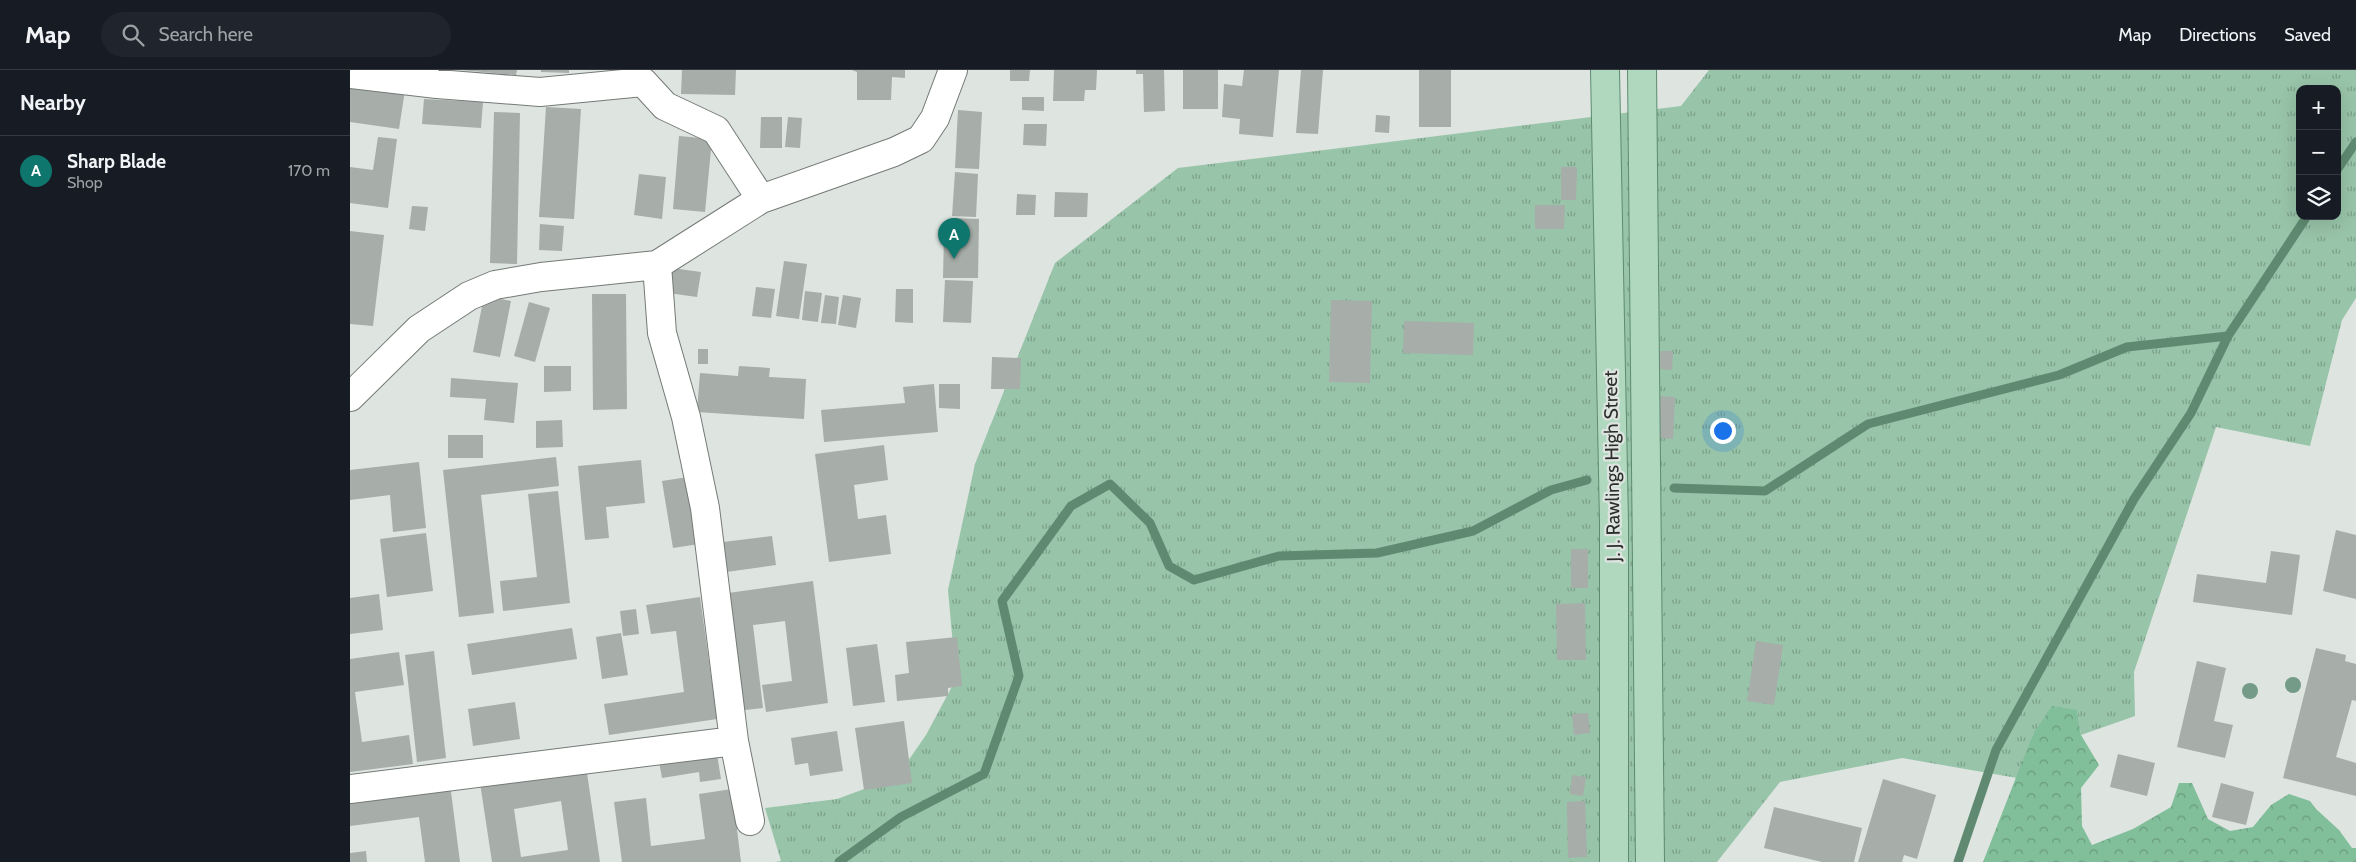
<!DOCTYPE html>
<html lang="en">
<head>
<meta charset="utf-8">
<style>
	:root { --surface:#171b24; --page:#20242c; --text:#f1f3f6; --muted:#9ea1a6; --line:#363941; --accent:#0f766e }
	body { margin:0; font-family:Cabin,sans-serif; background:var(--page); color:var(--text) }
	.controls { position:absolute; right:15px; top:15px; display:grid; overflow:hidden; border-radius:10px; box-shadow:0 5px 20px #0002 }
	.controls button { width:45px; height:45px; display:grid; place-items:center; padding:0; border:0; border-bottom:1px solid var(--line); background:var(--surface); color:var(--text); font:25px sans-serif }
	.you { position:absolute; left:1372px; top:360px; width:18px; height:18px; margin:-12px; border:4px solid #fff; border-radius:50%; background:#1a73e8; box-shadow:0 0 0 8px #1a73e833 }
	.badge { display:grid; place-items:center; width:32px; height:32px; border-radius:50%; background:var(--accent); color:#fff; font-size:16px; font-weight:700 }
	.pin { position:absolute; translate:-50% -41px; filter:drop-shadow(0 1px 2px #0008) }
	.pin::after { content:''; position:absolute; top:26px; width:18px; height:15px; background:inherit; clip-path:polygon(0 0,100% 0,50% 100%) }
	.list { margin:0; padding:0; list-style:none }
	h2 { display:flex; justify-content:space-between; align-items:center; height:65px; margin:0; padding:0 20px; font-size:21px }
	h2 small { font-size:16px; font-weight:400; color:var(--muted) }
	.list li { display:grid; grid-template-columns:32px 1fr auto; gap:15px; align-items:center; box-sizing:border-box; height:70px; padding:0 20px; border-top:1px solid var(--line) }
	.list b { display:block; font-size:19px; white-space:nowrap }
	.list p { margin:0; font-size:16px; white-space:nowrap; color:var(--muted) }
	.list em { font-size:16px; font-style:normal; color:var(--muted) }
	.icon { flex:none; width:28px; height:28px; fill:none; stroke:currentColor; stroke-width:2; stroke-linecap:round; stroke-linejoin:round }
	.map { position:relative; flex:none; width:2006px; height:792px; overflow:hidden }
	header { display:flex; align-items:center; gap:30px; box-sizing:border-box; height:70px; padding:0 25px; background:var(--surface); border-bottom:1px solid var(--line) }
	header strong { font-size:24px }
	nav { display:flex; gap:28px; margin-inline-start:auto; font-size:18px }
	.search { width:350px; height:45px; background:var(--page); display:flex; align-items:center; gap:12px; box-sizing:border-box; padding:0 18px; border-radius:28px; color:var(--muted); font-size:19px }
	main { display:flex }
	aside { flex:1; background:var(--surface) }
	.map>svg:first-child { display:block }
</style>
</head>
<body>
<header>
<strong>Map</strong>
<div class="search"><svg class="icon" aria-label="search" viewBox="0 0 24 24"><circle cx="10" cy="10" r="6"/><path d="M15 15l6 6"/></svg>Search here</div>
<nav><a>Map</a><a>Directions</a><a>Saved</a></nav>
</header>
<main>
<aside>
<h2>Nearby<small></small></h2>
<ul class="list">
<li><span class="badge">A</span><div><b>Sharp Blade</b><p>Shop</p></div><em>170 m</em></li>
</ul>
</aside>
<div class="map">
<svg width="2006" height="792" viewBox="0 0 2006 792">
	<defs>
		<pattern id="grass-tufts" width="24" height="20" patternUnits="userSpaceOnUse" patternTransform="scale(1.25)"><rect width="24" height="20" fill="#98c4a9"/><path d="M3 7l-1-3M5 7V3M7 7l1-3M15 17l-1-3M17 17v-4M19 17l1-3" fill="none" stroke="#7ca08a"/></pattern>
		<pattern id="forest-crowns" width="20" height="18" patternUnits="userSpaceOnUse" patternTransform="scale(1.25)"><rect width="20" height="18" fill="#81be9a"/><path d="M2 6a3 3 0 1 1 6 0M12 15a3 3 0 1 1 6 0" fill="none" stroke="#6a9b7e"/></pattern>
	</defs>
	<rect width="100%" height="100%" fill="#dee4e0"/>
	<path fill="url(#grass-tufts)" fill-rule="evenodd" d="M1359,0h647v228l-14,22 -32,126 -94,-19 -82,245 1,44 -54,19 -4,-25 -44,24 -16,44 -115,-20 -122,24 -63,80h-942l6,-1 -16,-53 72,-9 60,-22 29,-42 30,-56 -8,-89 27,-126 80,-201 123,-95 503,-62zM1950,19h37v127h-37z"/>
	<path fill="url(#forest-crowns)" d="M1702,636l25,4 4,25 18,30 -18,23 1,38 10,19 41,-16 38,-22 8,-24h13l16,36 22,12 23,-4 18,-22 18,-11 21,7 6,8 23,21 13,18h4v14h-373l50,-128z"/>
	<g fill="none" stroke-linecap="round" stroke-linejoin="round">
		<path stroke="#5f8a71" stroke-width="9" d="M1987,100l19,-28
			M1324,418l91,3 103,-67 191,-49 68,-28 101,-11
			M489,792l62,-45 83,-43 35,-98 -17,-75 69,-95 39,-22 40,39 19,43 25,14 85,-24 98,-3 96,-22 78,-41 36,-10
			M1608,792l38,-112 138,-251 57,-86 37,-77 79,-120"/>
	</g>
	<path fill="#a7ada9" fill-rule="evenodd" d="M111,0h56l-1,5z
		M191,0h28v3l-28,-1z
		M332,0h54l-1,25 -54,-1z
		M502,0h53v8l-13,-1 -1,23h-34v-28z
		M660,0h20l-1,11h-19z
		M704,0h43l-1,20h-11l-1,11h-31z
		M786,0h28l1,41 -21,1 -1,-38h-7z
		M833,0h35v39h-35z
		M894,0h35l-6,67 -34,-3 1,-15 -18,-2 2,-33 18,2z
		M951,0h22l-5,64 -22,-1z
		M1069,0h32v57h-32z
		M0,12l55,8 -6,39 -49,-7z
		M672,27h22v14l-22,-1z
		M74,29l59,3 -2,26 -59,-4z
		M196,37l35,2 -7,110 -35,-2z
		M608,40l24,2 -3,57 -24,-1z
		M144,42l26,1 -3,151 -27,-1z
		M1026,45l14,1 -1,17 -14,-1z
		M411,47h21v31h-22z
		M438,47l14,1 -2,30 -15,-1z
		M674,54h23l-1,22 -23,-1z
		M329,66l33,3 -7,73 -32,-3z
		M28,67l19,2 -9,69 -38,-5v-36l23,3z
		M1211,97h16l-1,33h-15z
		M605,102l23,2 -2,43 -24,-1z
		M289,104l27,3 -4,42 -28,-4z
		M705,122l33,1 -1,24h-33z
		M667,124l19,1 -1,20h-19z
		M1185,135h30l-1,24h-29z
		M62,136l16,1 -3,24 -16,-2z
		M603,148l26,1 -1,59h-35l1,-45 9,1z
		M190,154l24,2 -2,25 -23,-1z
		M0,161l34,4 -11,91 -23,-2z
		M434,191l23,3 -8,55 -23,-3z
		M322,198l29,4 -4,25 -29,-4z
		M595,210l28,1 -2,42 -28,-1z
		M406,217l19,2 -4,29 -19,-2z
		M546,219h17v34l-18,-1z
		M455,221l17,2 -4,29 -16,-2z
		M242,224h34l1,115 -34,1z
		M475,225l14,2 -3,27 -15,-1z
		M493,225l18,3 -5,30 -18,-3z
		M134,226l27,5 -11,56 -27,-5z
		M981,230l41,1 -2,82 -41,-1z
		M179,232l21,6 -15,54 -21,-6z
		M1054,251l70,2 -1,32 -70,-2z
		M348,279h10v15h-10z
		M1310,281h13l-1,19 -12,-1z
		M642,287l29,1 -1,31h-29z
		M194,296h27v25l-27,1z
		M389,296l31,2 -1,9 37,2 -2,40 -107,-7 3,-39 38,3z
		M101,308l67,5 -4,40 -30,-3 2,-21 -36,-2z
		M584,314l4,48 -114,10 -3,-32 84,-7 -2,-16z
		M589,314h21v25l-21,-1z
		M1309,326l16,1 -2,42 -16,-1z
		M212,350l1,27 -27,1v-27z
		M98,365h35v23h-35z
		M534,375l4,35 -34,5 4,34 28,-4 5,39 -62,8 -14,-108z
		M206,387l3,29 -78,9 13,118 -35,4 -16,-147z
		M291,390l4,43 -39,4 3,31 -24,2 -7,-74z
		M69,392l7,66 -33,4 -3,-37 -40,5v-30z
		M338,407l11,67 -26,4 -11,-67z
		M208,421l12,112 -67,8 -3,-30 37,-4 -9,-83z
		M1986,460l20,5v64l-33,-8z
		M76,463l7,58 -46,6 -7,-58z
		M422,466l4,29 -57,8 -4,-30z
		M1221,479h17v39h-17z
		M1921,481l29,4 -8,60 -99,-13 4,-28 69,9z
		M463,511l15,122 -62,9 -4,-27 30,-4 -7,-60 -32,4 10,83 -27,3 -15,-117z
		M29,524l4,36 -33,4v-36z
		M350,527l17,122 -108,16 -5,-31 80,-12 -8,-61 -25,3 -5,-29z
		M1235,533l1,57h-29l-1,-56z
		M286,539l3,25 -16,2 -3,-25z
		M222,558l5,31 -105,16 -5,-31z
		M271,563l7,42 -26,4 -6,-42z
		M607,567l5,49 -14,2v8l-51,5 -2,-26 14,-2 -3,-31z
		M1406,571l27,4 -9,60 -27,-4z
		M527,574l8,58 -32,4 -7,-58z
		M1966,578l30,7 -1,6 11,3v37l-4,-1 -16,57 20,6v33l-73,-18z
		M84,581l12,107 -29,4 -12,-107z
		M49,582l5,33 -49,7 7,50 47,-7 4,29 -63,8v-113z
		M1847,591l29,7 -12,53 19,4 -8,33 -48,-11z
		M165,632l5,37 -47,7 -5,-37z
		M1238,643l2,20 -16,2 -2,-21z
		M554,651l8,62 -48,7 -9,-62z
		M487,661l6,40 -33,5 -2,-13 -13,2 -4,-27z
		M366,678l5,31 -21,3 -1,-10 -37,6 -4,-22z
		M1768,684l37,9 -8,33 -37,-9z
		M236,696l14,96h-108l-12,-79zM211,731l7,49 -47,7 -7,-48z
		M1222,705l14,2 -3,19 -13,-2z
		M1533,709l53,16 -19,64 -13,-4 -2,7h-44z
		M1871,713l33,9 -8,33 -34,-8z
		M100,714l10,78h-35l-6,-45 -69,9v-29z
		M382,719l9,73h-119l-8,-60 32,-4 5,48 54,-7 -6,-45z
		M1235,731l2,56 -19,1 -1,-56z
		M1424,737l88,21 -8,34h-32l-58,-14z
		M16,781l1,11h-17v-9z"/>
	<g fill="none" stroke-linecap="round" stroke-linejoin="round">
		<g stroke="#747a76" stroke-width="30">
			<path id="minor" d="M0,4l87,10 103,8 103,-10 22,24 51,24 45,69
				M307,195l5,68 24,84 19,91 29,233 16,80
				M0,327l69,-68 50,-33 26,-11 46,-8 116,-12 104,-66 133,-47 27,-13 14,-21 18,-48
				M0,719l384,-48"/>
		</g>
		<g stroke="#5e8c70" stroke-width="30">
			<path id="primary" d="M1255,0l9,453v339
				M1292,0l8,792"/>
		</g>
		<use href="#minor" stroke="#fff" stroke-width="28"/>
		<use href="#primary" stroke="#afd8bf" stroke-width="28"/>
	</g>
	<g fill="#739b87">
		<circle cx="1943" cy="615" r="8"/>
		<circle cx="1900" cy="621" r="8"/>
	</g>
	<g text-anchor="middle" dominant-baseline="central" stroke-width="4.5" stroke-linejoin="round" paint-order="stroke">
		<g font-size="19" fill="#2c2e2c" stroke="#dee4e0">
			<text transform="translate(1262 396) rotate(-91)">J. J. Rawlings High Street</text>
		</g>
	</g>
</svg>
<div class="controls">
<button>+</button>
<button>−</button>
<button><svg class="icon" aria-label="layers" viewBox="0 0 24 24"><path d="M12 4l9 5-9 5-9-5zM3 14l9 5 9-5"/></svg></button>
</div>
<div class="you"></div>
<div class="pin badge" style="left:604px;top:189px">A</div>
</div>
</main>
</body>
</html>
